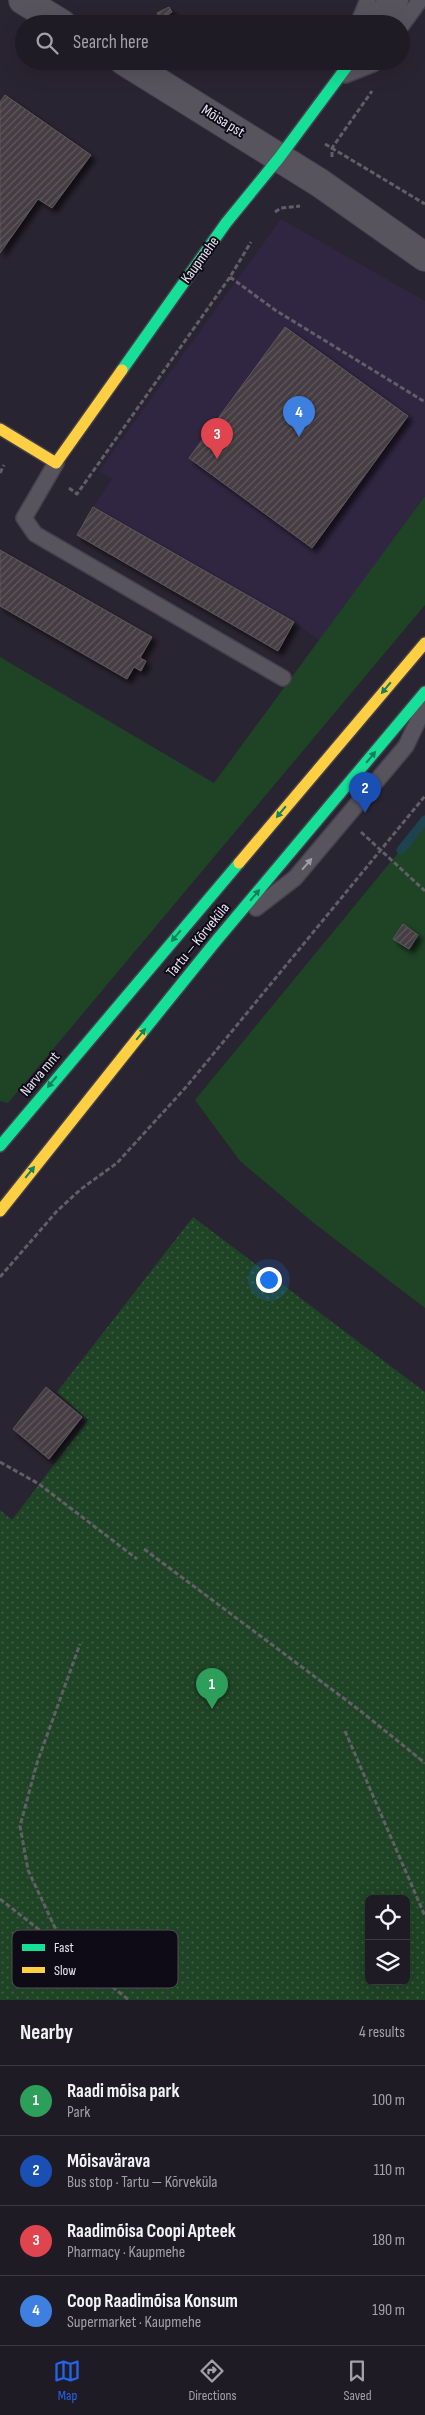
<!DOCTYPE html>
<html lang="en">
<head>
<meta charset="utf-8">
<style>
	:root { --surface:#1f1b25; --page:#27242d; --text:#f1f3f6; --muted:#a1a1a7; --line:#3c3942; --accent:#2563eb }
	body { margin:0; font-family:"Sofia Sans Condensed",sans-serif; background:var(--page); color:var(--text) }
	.controls { position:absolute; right:15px; bottom:15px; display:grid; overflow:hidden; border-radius:8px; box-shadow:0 5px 20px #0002 }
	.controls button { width:45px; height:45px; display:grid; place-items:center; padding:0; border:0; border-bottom:1px solid var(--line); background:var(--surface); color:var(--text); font:25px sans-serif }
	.you { position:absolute; left:268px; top:1279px; width:18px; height:18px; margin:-12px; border:4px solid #fff; border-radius:50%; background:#1a73e8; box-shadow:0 0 0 8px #1a73e833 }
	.badge { display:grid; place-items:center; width:32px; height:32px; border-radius:50%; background:var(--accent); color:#fff; font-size:16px; font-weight:700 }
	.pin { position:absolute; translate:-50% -41px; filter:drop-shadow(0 1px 2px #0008) }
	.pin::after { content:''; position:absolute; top:26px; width:18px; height:15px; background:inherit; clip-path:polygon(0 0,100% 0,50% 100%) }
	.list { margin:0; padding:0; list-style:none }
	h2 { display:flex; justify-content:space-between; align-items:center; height:65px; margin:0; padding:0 20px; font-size:21px }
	h2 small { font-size:16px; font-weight:400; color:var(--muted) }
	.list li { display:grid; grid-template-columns:32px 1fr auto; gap:15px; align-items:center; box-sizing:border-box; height:70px; padding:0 20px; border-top:1px solid var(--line) }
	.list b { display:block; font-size:19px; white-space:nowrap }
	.list p { margin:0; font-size:16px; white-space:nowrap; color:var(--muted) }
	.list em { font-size:16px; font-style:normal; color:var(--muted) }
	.icon { flex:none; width:28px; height:28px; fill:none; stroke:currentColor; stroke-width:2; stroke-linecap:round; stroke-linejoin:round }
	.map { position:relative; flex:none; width:425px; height:2000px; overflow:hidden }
	.search { position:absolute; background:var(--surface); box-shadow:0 5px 20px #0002; left:15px; right:15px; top:15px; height:55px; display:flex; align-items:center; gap:12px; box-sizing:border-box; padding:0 18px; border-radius:28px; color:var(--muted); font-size:19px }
	.sheet { height:345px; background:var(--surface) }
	nav { display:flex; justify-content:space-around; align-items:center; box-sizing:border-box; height:70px; border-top:1px solid var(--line); background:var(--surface); font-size:14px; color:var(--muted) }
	nav a { display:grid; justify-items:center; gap:2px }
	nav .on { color:var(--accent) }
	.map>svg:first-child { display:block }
</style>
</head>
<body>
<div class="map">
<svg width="425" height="2000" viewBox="0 0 425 2000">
	<defs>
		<pattern id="park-dots" width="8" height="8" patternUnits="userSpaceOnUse" patternTransform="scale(1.25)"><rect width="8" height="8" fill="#1f4325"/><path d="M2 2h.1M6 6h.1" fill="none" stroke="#405e45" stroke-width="1.8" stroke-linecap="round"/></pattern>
		<pattern id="building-hatch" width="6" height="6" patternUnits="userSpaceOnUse" patternTransform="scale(1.25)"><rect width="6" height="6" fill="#453d42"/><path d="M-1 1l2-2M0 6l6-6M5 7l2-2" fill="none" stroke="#60595e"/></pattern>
		<filter id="shadow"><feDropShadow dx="4.5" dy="4.5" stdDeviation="2.5" flood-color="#0009"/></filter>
	</defs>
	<rect width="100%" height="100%" fill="#292431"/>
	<path fill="#302641" d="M281,219l144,82v195l-105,145 -26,-19 -201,-115 19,-28 -13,-8z"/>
	<path fill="#1f4325" d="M425,496v109l-417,498 -8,-2v-444l214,126z
		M425,820v488l-110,-84 -75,-63 -45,-61z"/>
	<path fill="url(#park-dots)" fill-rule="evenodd" d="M193,1217l232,175v608h-425v-490l12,10 76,-100 -31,-28zM369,1899h37v82h-37z"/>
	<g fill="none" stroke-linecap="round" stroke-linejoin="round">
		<path stroke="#1d434f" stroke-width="9" d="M401,850l24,-30"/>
	</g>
	<path fill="url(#building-hatch)" stroke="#5e565a" filter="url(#shadow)" d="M169,7l3,5 -11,7 -4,-6z
		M5,95l86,60 -39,53 -14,-9 -38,54v-151z
		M285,327l123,89 -96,132 -123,-90z
		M93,507l201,115 -16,29 -201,-116z
		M0,550l152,87 -12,21 6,3 -5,10 -7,-4 -7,12 -127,-73z
		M403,924l15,11 -9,14 -16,-10z
		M46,1387l36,30 -33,42 -36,-30z"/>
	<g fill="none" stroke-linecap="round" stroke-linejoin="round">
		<g stroke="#45414c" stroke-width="18">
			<path id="lane" d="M358,24l10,-24
				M401,26l19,-26
				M345,75l28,-11 3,-3
				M56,463l-32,55 11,16 248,144
				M256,908l39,-30 111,-132 19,-40"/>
		</g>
		<g stroke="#45414c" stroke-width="30">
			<path id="street" d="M23,0l39,24
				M377,24l17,-24
				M124,61l196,122 105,74"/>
		</g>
		<g stroke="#45414c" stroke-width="14">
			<path id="fast" d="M122,370l104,-147 53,-65 72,-97
				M141,1034l75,-93 209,-249
				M0,1146l239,-283"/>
		</g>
		<g stroke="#45414c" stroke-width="14">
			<path id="slow" d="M0,429l56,34 66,-93
				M239,863l186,-220
				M0,1211l141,-177"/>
		</g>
		<path stroke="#615e67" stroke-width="3" stroke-dasharray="5 2.5" stroke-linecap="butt" d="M325,144l100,60
			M332,157v-9l40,-57
			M275,212l6,-4 19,-2
			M230,277l45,33 150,92
			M0,473l4,-8
			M69,488l8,6 153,-217 21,-35
			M361,832l64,59
			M0,1277l57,-66 24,-22 36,-26 70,-77 238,-290
			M0,1462l39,22 98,75
			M144,1549l214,160 67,54
			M345,1731l80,185
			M0,1899l129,101
			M65,1949l-37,-79 -8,-44 17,-63 43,-119"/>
		<use href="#lane" stroke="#58545e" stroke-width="15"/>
		<use href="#street" stroke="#58545e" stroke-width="28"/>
		<use href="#fast" stroke="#16e098" stroke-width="11"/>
		<use href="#slow" stroke="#ffcf43" stroke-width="11"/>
	</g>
	<defs><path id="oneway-solid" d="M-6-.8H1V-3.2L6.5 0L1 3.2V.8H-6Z" transform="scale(1.25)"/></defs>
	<g fill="#13805e">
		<use href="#oneway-solid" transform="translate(386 688) rotate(130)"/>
		<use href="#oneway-solid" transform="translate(371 757) rotate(-50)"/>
		<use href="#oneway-solid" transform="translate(281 812) rotate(130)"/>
		<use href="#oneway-solid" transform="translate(255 895) rotate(-50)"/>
		<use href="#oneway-solid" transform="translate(176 936) rotate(130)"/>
		<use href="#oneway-solid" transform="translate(141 1034) rotate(-51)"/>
		<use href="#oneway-solid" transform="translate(52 1082) rotate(130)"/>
		<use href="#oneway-solid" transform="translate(30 1172) rotate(-51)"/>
	</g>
	<use fill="#a09ca8" href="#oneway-solid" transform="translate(307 864) rotate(-49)"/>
	<g text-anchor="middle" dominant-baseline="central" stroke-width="4" stroke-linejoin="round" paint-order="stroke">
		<g font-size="15" fill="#e7e3f2" stroke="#0f0b16">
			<text transform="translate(223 121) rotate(32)">Mõisa pst</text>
			<text transform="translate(200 260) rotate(-54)">Kaupmehe</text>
			<text transform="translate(198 940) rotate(-51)">Tartu — Kõrveküla</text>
			<text transform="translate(40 1074) rotate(-50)">Narva mnt</text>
		</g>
	</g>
	<rect x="12" y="1930" width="166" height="58" rx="8" fill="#0f0b16" stroke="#504c58" stroke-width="1"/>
	<rect x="22" y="1944" width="23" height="7" fill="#16e098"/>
	<rect x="22" y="1967" width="23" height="6" fill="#ffcf43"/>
	<g font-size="14" fill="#e7e3f2">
		<text x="54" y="1952">Fast</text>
		<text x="54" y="1975">Slow</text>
	</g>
</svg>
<div class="controls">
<button><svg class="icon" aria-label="locate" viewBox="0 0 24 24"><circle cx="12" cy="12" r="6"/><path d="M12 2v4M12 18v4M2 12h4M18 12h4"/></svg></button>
<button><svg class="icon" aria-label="layers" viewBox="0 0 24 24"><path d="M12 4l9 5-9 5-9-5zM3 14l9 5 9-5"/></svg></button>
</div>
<div class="you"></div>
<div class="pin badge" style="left:212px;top:1709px;background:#2e9e5b">1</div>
<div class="pin badge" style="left:365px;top:813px;background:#1a4fb4">2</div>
<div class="pin badge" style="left:217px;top:459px;background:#e0444e">3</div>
<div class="pin badge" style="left:299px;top:437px;background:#3f7fe0">4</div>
<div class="search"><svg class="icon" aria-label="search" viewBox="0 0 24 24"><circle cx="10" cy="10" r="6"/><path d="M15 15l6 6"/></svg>Search here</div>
</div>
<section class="sheet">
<h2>Nearby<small>4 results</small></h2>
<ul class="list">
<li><span class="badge" style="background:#2e9e5b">1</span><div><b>Raadi mõisa park</b><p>Park</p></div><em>100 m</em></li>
<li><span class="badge" style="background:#1a4fb4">2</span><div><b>Mõisavärava</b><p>Bus stop · Tartu — Kõrveküla</p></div><em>110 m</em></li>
<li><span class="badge" style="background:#e0444e">3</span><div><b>Raadimõisa Coopi Apteek</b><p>Pharmacy · Kaupmehe</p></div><em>180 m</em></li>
<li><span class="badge" style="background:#3f7fe0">4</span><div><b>Coop Raadimõisa Konsum</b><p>Supermarket · Kaupmehe</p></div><em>190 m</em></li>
</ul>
</section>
<nav>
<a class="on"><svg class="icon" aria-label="map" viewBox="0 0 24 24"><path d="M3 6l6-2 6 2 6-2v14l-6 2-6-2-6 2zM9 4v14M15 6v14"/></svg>Map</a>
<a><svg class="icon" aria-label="directions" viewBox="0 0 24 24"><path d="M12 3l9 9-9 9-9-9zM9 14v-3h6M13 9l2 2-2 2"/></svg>Directions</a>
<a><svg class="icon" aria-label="saved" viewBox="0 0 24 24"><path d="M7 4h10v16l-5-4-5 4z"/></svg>Saved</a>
</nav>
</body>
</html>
